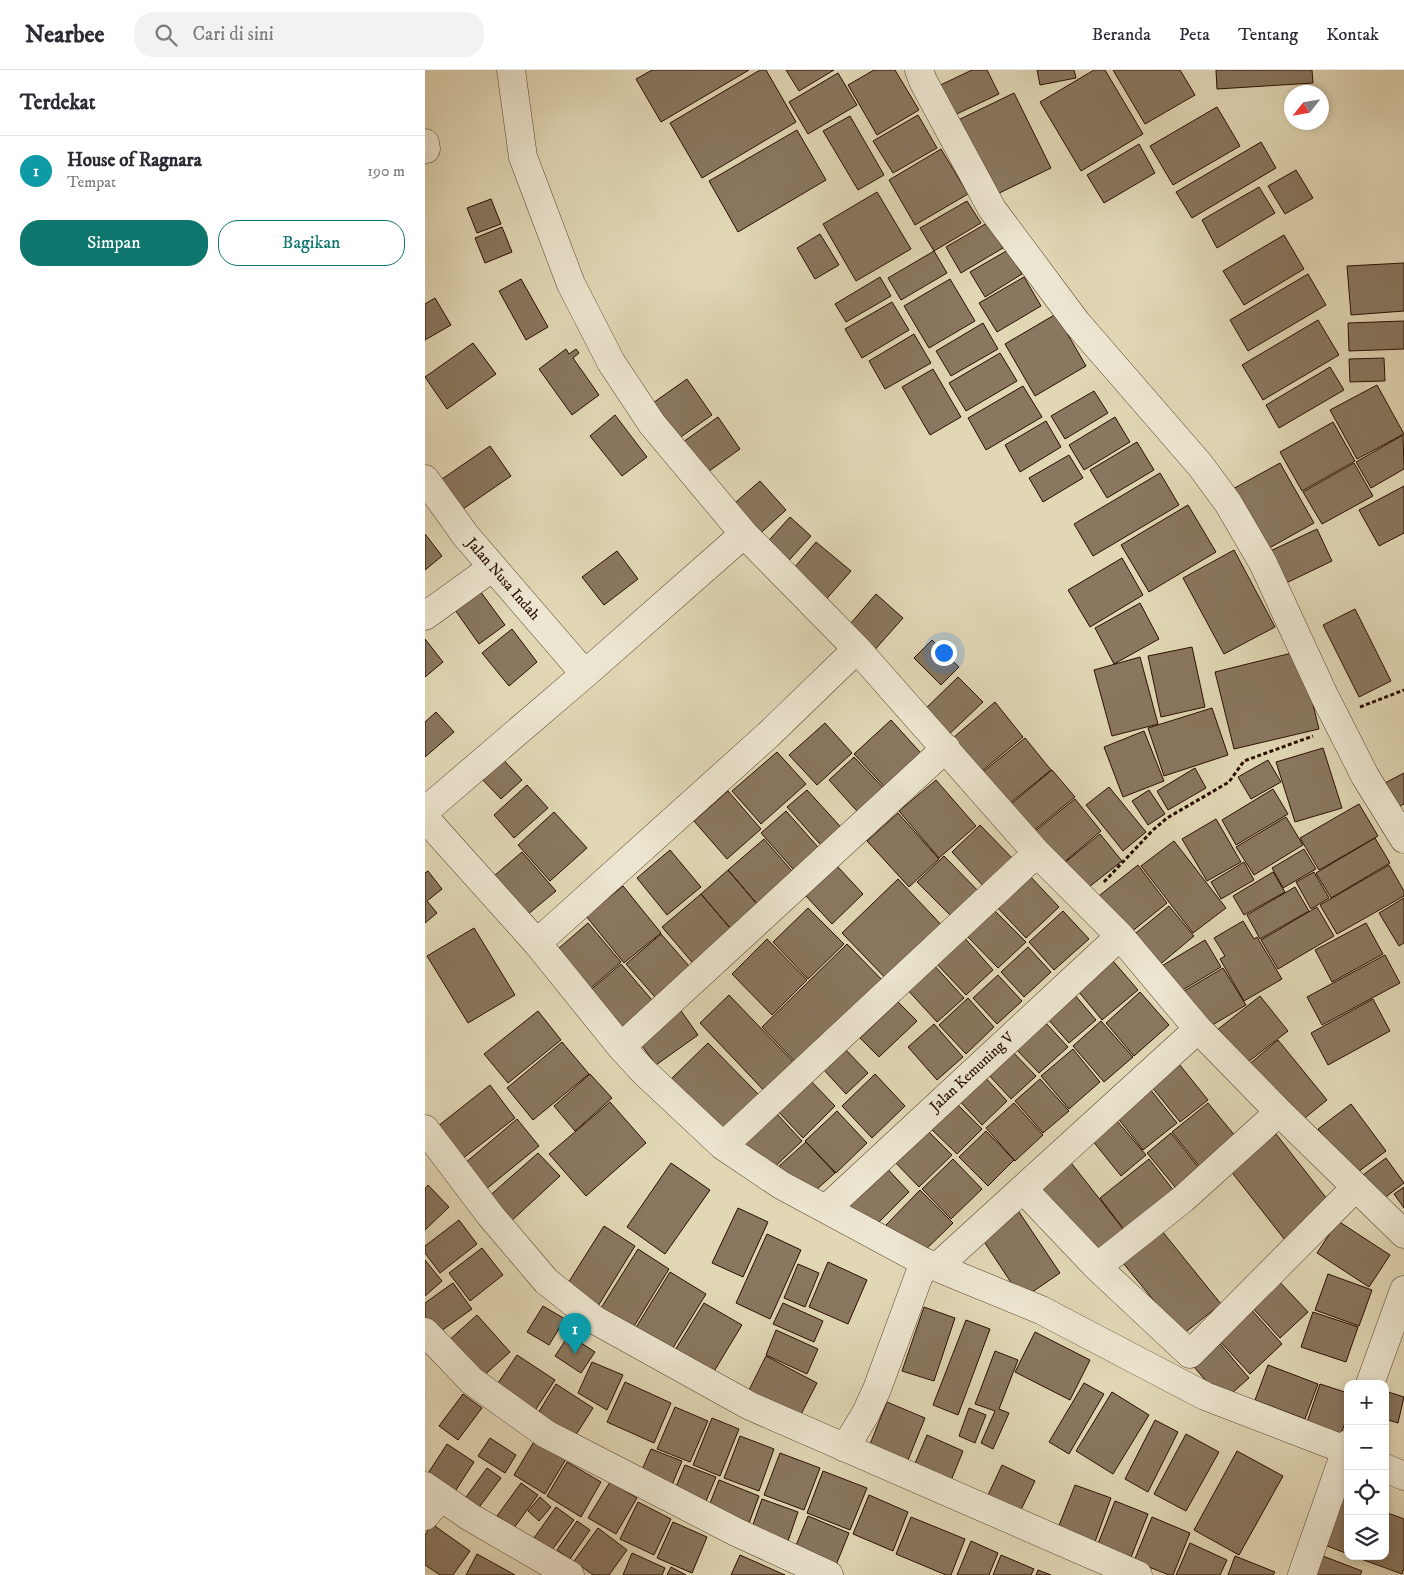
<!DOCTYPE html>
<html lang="id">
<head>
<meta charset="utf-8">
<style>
	:root { --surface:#fff; --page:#f2f2f3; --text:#2b2b33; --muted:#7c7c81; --line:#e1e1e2; --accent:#0f766e }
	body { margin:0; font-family:"IM FELL DW Pica",serif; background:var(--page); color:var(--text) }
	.controls { position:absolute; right:15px; bottom:15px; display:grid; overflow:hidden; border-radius:10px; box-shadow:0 2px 8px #0003 }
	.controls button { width:45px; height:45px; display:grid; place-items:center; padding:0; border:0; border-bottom:1px solid var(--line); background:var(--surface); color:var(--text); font:25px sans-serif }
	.compass { position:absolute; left:859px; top:15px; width:45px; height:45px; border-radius:50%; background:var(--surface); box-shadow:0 2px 8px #0003; rotate:239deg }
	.you { position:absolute; left:518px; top:582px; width:18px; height:18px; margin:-12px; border:4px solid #fff; border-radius:50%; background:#1a73e8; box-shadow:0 0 0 8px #1a73e833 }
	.badge { display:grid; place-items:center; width:32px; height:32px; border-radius:50%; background:var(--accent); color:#fff; font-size:16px; font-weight:700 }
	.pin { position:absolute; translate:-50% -41px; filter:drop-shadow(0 1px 2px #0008) }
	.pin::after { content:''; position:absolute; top:26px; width:18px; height:15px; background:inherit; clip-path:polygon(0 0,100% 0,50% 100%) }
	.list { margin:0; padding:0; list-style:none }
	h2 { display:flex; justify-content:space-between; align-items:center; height:65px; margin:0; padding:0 20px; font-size:21px }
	h2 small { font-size:16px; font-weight:400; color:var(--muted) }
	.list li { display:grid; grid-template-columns:32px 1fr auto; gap:15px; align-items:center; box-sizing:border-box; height:70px; padding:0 20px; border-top:1px solid var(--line) }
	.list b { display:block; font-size:19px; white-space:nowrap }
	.list p { margin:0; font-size:16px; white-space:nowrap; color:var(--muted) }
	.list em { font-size:16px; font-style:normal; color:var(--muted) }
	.actions { display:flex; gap:10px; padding:15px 20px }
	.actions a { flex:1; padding:11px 0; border:1px solid var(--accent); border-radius:20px; text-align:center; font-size:18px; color:var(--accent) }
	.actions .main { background:var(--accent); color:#fff }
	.icon { flex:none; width:28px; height:28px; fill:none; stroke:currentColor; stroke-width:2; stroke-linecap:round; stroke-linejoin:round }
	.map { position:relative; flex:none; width:979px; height:1505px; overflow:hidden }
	header { display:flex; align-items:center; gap:30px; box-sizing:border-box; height:70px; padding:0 25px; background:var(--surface); border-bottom:1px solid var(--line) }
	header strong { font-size:24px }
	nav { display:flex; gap:28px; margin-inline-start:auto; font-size:18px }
	.search { width:350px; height:45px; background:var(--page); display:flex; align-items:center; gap:12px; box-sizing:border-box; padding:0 18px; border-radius:20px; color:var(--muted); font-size:19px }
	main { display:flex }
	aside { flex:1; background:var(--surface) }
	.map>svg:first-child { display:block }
</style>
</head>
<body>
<header>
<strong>Nearbee</strong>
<div class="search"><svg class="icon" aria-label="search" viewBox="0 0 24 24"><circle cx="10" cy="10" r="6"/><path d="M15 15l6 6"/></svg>Cari di sini</div>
<nav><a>Beranda</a><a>Peta</a><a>Tentang</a><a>Kontak</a></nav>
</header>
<main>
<aside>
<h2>Terdekat<small></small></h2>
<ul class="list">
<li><span class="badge" style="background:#0f9aa8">1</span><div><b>House of Ragnara</b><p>Tempat</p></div><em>190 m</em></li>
</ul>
<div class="actions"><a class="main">Simpan</a><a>Bagikan</a></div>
</aside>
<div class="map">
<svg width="979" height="1505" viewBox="0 0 979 1505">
	<rect width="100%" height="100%" fill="#e1d7b5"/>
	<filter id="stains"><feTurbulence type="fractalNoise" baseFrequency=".004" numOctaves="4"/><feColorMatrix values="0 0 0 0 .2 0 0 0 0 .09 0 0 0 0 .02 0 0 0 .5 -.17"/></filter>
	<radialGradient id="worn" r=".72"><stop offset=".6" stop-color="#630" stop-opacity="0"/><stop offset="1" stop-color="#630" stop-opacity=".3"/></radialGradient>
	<path fill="#89775f" stroke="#2a0e01" d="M227,0h97l-88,52 -25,-43z
		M335,0h6l30,52 -94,56 -32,-55z
		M361,0h48l-35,21z
		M449,0h21l24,40 -42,25 -29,-50z
		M547,0h15l12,24 -53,25 -14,-30z
		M612,0h37l2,8 -36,7z
		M669,0h11l38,64 -62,37 -41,-69z
		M688,0h67l15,25 -50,29z
		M791,0h96l1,13 -96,6z
		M413,3l19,32 -49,29 -19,-32z
		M589,23l37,75 -62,30 -37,-75z
		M792,37l23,39 -67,39 -23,-39z
		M493,45l19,33 -44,25 -20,-32z
		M425,46l34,59 -26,15 -35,-59z
		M372,60l29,50 -88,52 -29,-51z
		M836,72l15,26 -84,50 -16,-26z
		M714,74l16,29 -51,30 -17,-28z
		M516,79l27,45 -53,31 -26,-45z
		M871,100l17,28 -28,16 -17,-28z
		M834,117l16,26 -58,35 -15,-28z
		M452,122l34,57 -55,32 -33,-57z
		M66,129l10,25 -24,9 -10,-25z
		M542,131l14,22 -47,28 -14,-23z
		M562,153l16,25 -42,25 -15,-26z
		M77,157l10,25 -27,11 -10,-25z
		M395,164l19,31 -24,14 -18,-31z
		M859,165l20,34 -60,36 -21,-34z
		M583,180l14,24 -37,23 -15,-25z
		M509,181l13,22 -46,27 -13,-22z
		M979,193v48l-53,4 -4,-49z
		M883,204l18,31 -78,46 -18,-31z
		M455,207l11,19 -45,26 -11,-18z
		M599,207l17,29 -44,26 -18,-29z
		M96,209l27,48 -22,13 -27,-49z
		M525,209l25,42 -46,27 -25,-42z
		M10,228l16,27 -26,15v-36z
		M467,232l17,28 -47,28 -17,-29z
		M631,244l30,52 -51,30 -30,-52z
		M893,250l21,35 -76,45 -21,-35z
		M979,251v28l-55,2 -1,-28z
		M558,253l15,26 -47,27 -15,-25z
		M489,264l17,29 -46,26 -16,-28z
		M48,273l23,31 -49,35 -22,-32z
		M141,279l3,5 7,-5 3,4 -6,5 26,37 -27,20 -33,-46z
		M575,283l17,28 -51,30 -17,-28z
		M959,288l1,23 -35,1 -1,-23z
		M905,297l14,23 -65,38 -13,-23z
		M508,299l28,48 -31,18 -28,-48z
		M262,309l25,36 -37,26 -25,-36z
		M952,315l27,49 -47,25 -27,-49z
		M598,316l19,31 -56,33 -18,-32z
		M669,321l14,22 -43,26 -14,-23z
		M190,345l32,42 -25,19 -32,-40z
		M293,347l22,32 -35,25 -22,-32z
		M690,347l15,25 -46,28 -15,-25z
		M621,351l15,26 -41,25 -15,-27z
		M908,352l22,39 -53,30 -22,-39z
		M978,365l1,34 -33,19 -15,-26z
		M712,372l17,28 -47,28 -17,-28z
		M65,376l21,30 -48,33 -21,-30z
		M644,385l14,23 -40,24 -14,-24z
		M855,393l34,60 -50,28 -33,-61z
		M929,393l19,33 -51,28 -19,-32z
		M735,403l19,32 -86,51 -19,-32z
		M335,411l26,29 -32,29 -26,-30z
		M979,416v47l-25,13 -20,-36z
		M763,435l28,47 -67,40 -28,-47z
		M365,447l21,19 -28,31 -21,-19z
		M892,459l15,32 -50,24 -16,-32z
		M0,464l17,22 -17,14z
		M391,472l35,29 -29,33 -34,-29z
		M809,480l41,77 -51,27 -41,-76z
		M192,481l21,28 -34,26 -22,-28z
		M697,488l21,37 -53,32 -22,-37z
		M55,521l25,34 -26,19 -24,-34z
		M451,524l27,24 -32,36 -27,-23z
		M715,533l19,36 -45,25 -19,-36z
		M930,539l36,72 -32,16 -36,-72z
		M87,559l25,33 -28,24 -27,-33z
		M0,569l18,23 -18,15z
		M507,570l27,27 -18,18 -27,-27z
		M767,577l13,60 -44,10 -13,-61z
		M875,581l19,78 -85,20 -19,-77z
		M715,587l18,67 -46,12 -18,-66z
		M533,607l25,25 -40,38 -24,-25z
		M570,632l28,35 -47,39 -29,-33z
		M787,638l16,47 -64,21 -16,-48z
		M11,642l18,20 -29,25v-35z
		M466,650l37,41 -36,34 -38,-41z
		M400,653l27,30 -35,32 -28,-30z
		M719,661l20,50 -41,16 -19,-50z
		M600,668l26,32 -47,38 -26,-32z
		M898,678l19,60 -47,14 -19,-60z
		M352,682l29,32 -45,40 -29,-33z
		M75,686l22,24 -21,19 -22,-23z
		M429,687l37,39 -26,24 -36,-40z
		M843,690l13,22 -30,17 -13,-22z
		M770,698l11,20 -38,22 -11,-19z
		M627,700l23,27 -48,39 -22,-27z
		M979,703v31l-8,4 -13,-24z
		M511,710l40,46 -37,32 -40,-47z
		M102,715l21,23 -34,30 -20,-23z
		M684,717l37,45 -23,19 -37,-46z
		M848,719l15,25 -52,31 -14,-25z
		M382,720l41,45 -20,18 -41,-46z
		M724,720l16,24 -17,11 -16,-24z
		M303,721l33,38 -34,30 -33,-38z
		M650,729l26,32 -45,38 -27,-33z
		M934,734l19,32 -59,34 -19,-32z
		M361,741l40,45 -25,22 -40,-45z
		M129,742l33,36 -37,33 -32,-36z
		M473,743l41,46 -30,28 -42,-46z
		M861,747l17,28 -49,30 -18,-28z
		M791,749l25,43 -34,19 -25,-42z
		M555,755l36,37 -29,28 -35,-38z
		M675,764l22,27 -38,30 -21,-27z
		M950,768l15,25 -59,35 -15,-25z
		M339,769l35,40 -36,32 -35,-41z
		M749,771l52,67 -33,25 -52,-67z
		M879,779l12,20 -33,19 -11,-20z
		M245,780l31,37 -34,28 -30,-37z
		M97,782l34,39 -29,24 -33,-39z
		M519,786l41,42 -27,25 -41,-41z
		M819,792l10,18 -33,19 -10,-17z
		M713,795l29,38 -42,34 -30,-38z
		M964,795l15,26v5l-67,38 -17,-29z
		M412,796l26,28 -31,30 -27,-29z
		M303,800l35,41 -27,24 -35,-41z
		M3,801l14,18 -15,12 10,12 -12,10v-50z
		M848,802l12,20 -41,23 -11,-19z
		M889,802l15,26 -18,11 -15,-27z
		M603,804l31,33 -33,31 -31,-33z
		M473,809l50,53 -55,54 -51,-53z
		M198,816l38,47 -37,30 -38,-47z
		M870,817l14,24 -49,28 -13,-24z
		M276,824l35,41 -39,33 -35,-41z
		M979,828v45l-5,3 -20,-33z
		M744,836l25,30 -43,36 -25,-31z
		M892,837l17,29 -56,33 -17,-29z
		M383,838l36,36 -36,35 -35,-37z
		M568,839l33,33 -28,26 -32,-33z
		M638,841l26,28 -35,31 -25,-28z
		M818,851l11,18 3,-2 25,42 -38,22 -24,-42 5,-3 -11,-18z
		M163,853l33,39 -37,32 -33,-39z
		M941,853l17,31 -51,28 -17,-32z
		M49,858l41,67 -47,28 -41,-67z
		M236,864l35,40 -35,30 -35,-40z
		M537,865l31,35 -27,25 -32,-34z
		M342,869l40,41 -35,35 -40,-41z
		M780,870l16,27 -50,30 -16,-27z
		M422,874l39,40 -85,84 -39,-41z
		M603,877l23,25 -27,25 -23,-25z
		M960,885l15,28 -78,42 -15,-28z
		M688,891l25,29 -36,30 -24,-29z
		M507,893l32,35 -27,24 -32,-35z
		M196,894l37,43 -34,30 -38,-43z
		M798,898l23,37 -42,25 -23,-37z
		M573,905l24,26 -25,23 -24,-26z
		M715,922l29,33 -35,31 -28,-33z
		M649,924l22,26 -27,23 -22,-25z
		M304,925l71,74 -30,28 -70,-74z
		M835,926l28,35 -49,38 -27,-35z
		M543,928l26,29 -28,27 -27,-29z
		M948,929l17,32 -62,34 -17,-32z
		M473,932l19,19 -38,36 -19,-19z
		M252,935l21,30 -42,30 -21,-29z
		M113,941l23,29 -53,43 -24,-29z
		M619,951l24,26 -29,26 -24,-25z
		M676,951l32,36 -29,25 -31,-36z
		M509,954l29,33 -26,23 -29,-33z
		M853,970l49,60 -32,26 -49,-59z
		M137,972l27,32 -56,46 -26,-32z
		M283,973l52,53 -38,37 -52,-53z
		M419,978l24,25 -22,21 -23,-25z
		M585,979l26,27 -25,23 -25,-27z
		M648,979l27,33 -31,27 -28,-33z
		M754,994l29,36 -28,22 -29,-36z
		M165,1004l22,24 -37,33 -21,-25z
		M450,1004l30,32 -33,32 -30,-32z
		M557,1004l25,27 -25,24 -26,-28z
		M383,1008l27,28 -32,32 -27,-29z
		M615,1009l29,32 -26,22 -28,-32z
		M65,1015l25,33 -57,44 -25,-32z
		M725,1019l27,34 -34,27 -26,-33z
		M527,1029l30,30 -25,25 -30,-29z
		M185,1032l36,41 -60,53 -37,-42z
		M589,1033l29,32 -28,26 -29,-33z
		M783,1033l28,34 -36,30 -28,-35z
		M926,1034l35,47 -32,24 -36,-46z
		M412,1041l30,32 -31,30 -31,-32z
		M352,1044l25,27 -35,33 -25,-28z
		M687,1045l34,40 -25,21 -33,-41z
		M92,1049l22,27 -54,44 -21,-26z
		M498,1056l29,29 -33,32 -28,-29z
		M561,1061l28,29 -26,26 -29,-29z
		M746,1063l28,35 -24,19 -28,-34z
		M851,1064l55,70 -46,36 -55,-70z
		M381,1072l29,31 -28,25 -29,-31z
		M113,1083l22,23 -52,48 -22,-25z
		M961,1088l18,25 -29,22 -19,-25z
		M528,1089l29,30 -31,30 -29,-30z
		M643,1089l60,76 -33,26 -60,-76z
		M724,1089l29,37 -50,39 -28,-37z
		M246,1093l39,27 -45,64 -38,-27z
		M457,1093l27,29 -40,40 -28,-28z
		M3,1115l21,22 -24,23v-41z
		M979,1117v21l-10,-14z
		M495,1120l33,33 -35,34 -32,-32z
		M313,1138l30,14 -25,55 -31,-14z
		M592,1139l43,64 -38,26 -43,-65z
		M34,1150l18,24 -37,29 -15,-20v-7z
		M913,1151l52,34 -21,32 -52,-34z
		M179,1156l31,20 -40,65 -32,-20z
		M737,1161l59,73 -39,31 -59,-72z
		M342,1164l34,16 -31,69 -34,-16z
		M57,1178l21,27 -33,26 -21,-28z
		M213,1179l31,20 -41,67 -32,-20z
		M0,1190l17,21 -17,15z
		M403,1192l39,18 -19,44 -39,-17z
		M373,1194l21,9 -14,34 -21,-9z
		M245,1202l36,22 -38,62 -36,-22z
		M903,1204l44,16 -13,36 -44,-16z
		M851,1208l32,34 -28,26 -31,-34z
		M28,1213l19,26 -38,27 -9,-13v-20z
		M279,1233l38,22 -35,58 -38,-23z
		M358,1233l40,18 -9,21 -41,-18z
		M118,1236l22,13 -16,26 -22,-13z
		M499,1237l31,11 -21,63 -32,-10z
		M824,1237l33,37 -32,30 -34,-37z
		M888,1242l45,15 -12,35 -45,-15z
		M52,1245l33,37 -30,27 -33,-37z
		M541,1250l24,9 -32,86 -25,-10z
		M351,1260l42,19 -11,25 -41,-19z
		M610,1262l55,28 -20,40 -55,-28z
		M144,1265l26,17 -14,21 -26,-17z
		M791,1269l33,39 -26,23 -34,-40z
		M570,1281l23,9 -19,49 10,4 -16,36 -12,-6 14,-32 -20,-7z
		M92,1285l38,25 -23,35 -38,-26z
		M341,1286l51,27 -21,41 -51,-26z
		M167,1292l31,13 -16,35 -29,-17z
		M843,1295l50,19 -13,35 -50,-19z
		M200,1312l46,21 -17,40 -47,-21z
		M659,1313l20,11 -35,60 -20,-12z
		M131,1314l37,24 -21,33 -37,-23z
		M895,1314l28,9v21l-8,23 -34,-12z
		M960,1321l19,6 -6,26 -13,-4z
		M687,1322l37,23 -36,59 -37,-23z
		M38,1324l19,14 -24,32 -19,-14z
		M462,1332l38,16 -21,52 -38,-16z
		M250,1337l33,14 -18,41 -33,-13z
		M544,1338l17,7 -11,28 -16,-7z
		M287,1348l27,11 -19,47 -27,-11z
		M730,1350l23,12 -30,60 -23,-13z
		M761,1364l33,18 -33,59 -32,-17z
		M502,1365l36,16 -15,37 -37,-15z
		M315,1366l34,13 -15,42 -35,-13z
		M65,1368l26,17 -11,18 -27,-17z
		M110,1370l31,19 -21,35 -31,-19z
		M22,1374l27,18 -20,31 -27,-18z
		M226,1379l31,12 -13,31 -31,-13z
		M812,1381l46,25 -44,79 -45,-25z
		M355,1383l40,15 -16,42 -40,-15z
		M142,1392l34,20 -20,35 -34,-21z
		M260,1395l31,12 -12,29 -31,-12z
		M577,1395l33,16 -20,41 -32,-16z
		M62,1398l14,10 -24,32 -13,-10z
		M398,1401l44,17 -17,42 -43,-17z
		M294,1410l40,16 -11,30 -41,-15z
		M185,1412l27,16 -21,36 -28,-16z
		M96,1413l17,12 -24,33 -17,-12z
		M650,1415l36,13 -20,55 -37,-15z
		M911,1422l12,5v57l-31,-12z
		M444,1425l39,17 -15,39 -40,-17z
		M115,1427l11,10 -12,14 -11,-10z
		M337,1429l36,13 -12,35 -36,-14z
		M690,1431l33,13 -22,56 -33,-14z
		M213,1432l33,17 -17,36 -34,-16z
		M131,1437l18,13 -22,30 -18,-12z
		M960,1442l19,7v49l-2,6 -41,-15 2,-3h22z
		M383,1446l41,17 -15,37 -41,-17z
		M486,1447l54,22 -14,36h-5l-50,-21z
		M727,1447l38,16 -17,42h-4l-35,-14z
		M152,1451l13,9 -20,29 -13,-9z
		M248,1452l34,15 -15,36 -35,-15z
		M7,1454l38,27 -17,24h-13l-15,-10v-30z
		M173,1458l29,22 -18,25h-16l-19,-14z
		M546,1471l27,12 -9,22h-32z
		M765,1473l37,17 -7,15h-44z
		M207,1483l33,15 -3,7h-39z
		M890,1483l47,18 -2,4h-53z
		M52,1484l38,21h-49z
		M315,1485l45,20h-54z
		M576,1485l33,14 -3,6h-38z
		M810,1486l40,16 -2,3h-45z
		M246,1497l15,8h-19z
		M613,1500l13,5h-15z"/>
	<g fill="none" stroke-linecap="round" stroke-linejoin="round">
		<g stroke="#58402e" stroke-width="29">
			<path id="minor" d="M86,0l12,87 48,127 40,78 41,62 92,110 113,115 180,204 83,83 78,93 81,83 125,122
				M494,0l4,11 69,128 85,114 123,142 28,38 35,60 61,132 41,81 39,63
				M0,73l1,6
				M0,409l41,57 119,138
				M0,546l68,-49
				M0,741l160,-137 159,-140
				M0,748l112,125 84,104 23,25 79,74 58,39 143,77 117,48 164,86 143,55
				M112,873l231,-208 89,-86
				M196,977l325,-299
				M0,1059l65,86 56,66 49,39 155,86 388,169
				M298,1076l314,-293
				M598,1119l74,78 93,87 166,-167
				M401,1139l294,-273
				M512,1197l261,-238
				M672,1197l86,-68 96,-87
				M0,1262l47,49 74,53 190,98 93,43
				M945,1314l34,-94
				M420,1378l21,-35 11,-24 47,-127
				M960,1398l19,8
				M0,1416l45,31 100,58
				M0,1446l16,-19
				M877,1505l46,-131"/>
		</g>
		<path stroke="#2a0e01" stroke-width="3" stroke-dasharray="4 2.5" stroke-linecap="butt" d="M935,637l44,-17
			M679,812l49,-52 14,-12 62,-36 15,-21 69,-25"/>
		<use href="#minor" stroke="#ece5cf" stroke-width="28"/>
	</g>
	<g text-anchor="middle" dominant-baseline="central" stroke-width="4" stroke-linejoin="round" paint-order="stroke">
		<g font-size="15" fill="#2a0e01" stroke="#ece5cf">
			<text transform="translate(78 509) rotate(49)">Jalan Nusa Indah</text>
			<text transform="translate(547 1002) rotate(-43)">Jalan Kemuning V</text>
		</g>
	</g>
	<rect width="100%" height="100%" filter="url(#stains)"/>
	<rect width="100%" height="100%" fill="url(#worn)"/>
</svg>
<div class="controls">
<button>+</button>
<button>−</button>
<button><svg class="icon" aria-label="locate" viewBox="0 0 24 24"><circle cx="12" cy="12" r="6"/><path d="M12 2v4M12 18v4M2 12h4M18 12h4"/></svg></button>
<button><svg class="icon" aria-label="layers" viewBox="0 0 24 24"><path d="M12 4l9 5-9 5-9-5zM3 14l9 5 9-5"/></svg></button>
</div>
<svg class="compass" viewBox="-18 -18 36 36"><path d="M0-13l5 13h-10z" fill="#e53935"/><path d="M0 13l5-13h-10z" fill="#7c7c81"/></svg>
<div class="you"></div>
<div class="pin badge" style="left:150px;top:1284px;background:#0f9aa8">1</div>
</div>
</main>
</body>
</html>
